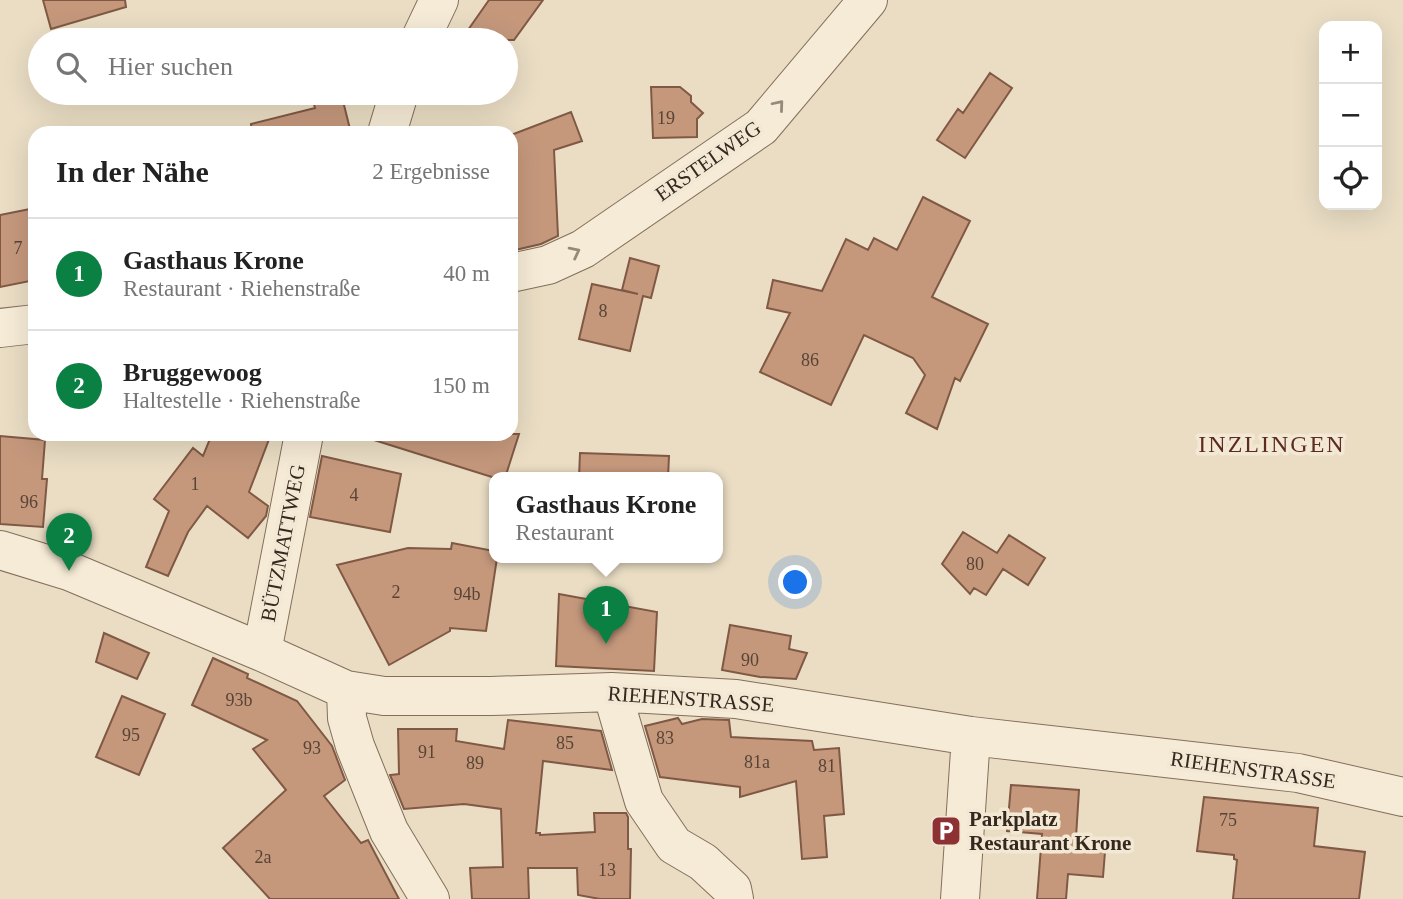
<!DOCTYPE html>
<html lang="de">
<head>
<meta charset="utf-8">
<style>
	:root { --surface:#fff; --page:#f2f2f2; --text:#222; --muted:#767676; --line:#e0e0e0; --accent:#0b8043 }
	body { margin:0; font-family:Georgia,serif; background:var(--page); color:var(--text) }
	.controls { position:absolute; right:21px; top:21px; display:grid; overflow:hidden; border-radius:14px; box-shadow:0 7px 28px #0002 }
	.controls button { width:63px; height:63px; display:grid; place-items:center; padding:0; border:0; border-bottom:2px solid var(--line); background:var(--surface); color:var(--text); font:35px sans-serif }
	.you { position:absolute; left:796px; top:583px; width:24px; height:24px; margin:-18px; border:5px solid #fff; border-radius:50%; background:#1a73e8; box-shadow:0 0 0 10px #1a73e833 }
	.badge { display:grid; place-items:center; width:46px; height:46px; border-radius:50%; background:var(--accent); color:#fff; font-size:23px; font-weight:700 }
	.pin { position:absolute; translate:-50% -58px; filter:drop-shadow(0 2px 4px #0008) }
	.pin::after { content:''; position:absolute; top:37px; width:24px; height:21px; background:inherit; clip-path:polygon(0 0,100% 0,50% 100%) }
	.popup { position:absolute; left:489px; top:472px; width:234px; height:91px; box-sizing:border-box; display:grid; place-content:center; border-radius:14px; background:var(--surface); filter:drop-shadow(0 2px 5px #0005); font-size:23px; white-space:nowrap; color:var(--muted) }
	.popup b { font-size:26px; color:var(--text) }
	.popup::after { content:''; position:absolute; left:50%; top:100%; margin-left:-14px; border:14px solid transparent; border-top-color:var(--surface) }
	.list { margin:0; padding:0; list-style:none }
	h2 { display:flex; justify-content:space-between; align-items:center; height:91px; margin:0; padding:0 28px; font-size:30px }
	h2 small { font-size:23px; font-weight:400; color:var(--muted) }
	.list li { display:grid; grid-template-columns:46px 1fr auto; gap:21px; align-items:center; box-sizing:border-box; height:112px; padding:0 28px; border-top:2px solid var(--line) }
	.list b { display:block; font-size:26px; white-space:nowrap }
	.list p { margin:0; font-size:23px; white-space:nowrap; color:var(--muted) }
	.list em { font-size:23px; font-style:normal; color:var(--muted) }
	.icon { flex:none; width:38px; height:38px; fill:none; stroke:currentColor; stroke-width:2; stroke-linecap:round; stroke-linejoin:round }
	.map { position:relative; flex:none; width:1403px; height:899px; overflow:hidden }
	.search { position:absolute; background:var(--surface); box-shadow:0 7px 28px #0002; left:28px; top:28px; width:490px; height:77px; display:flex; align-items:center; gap:18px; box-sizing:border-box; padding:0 24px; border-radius:38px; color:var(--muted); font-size:26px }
	.panel { position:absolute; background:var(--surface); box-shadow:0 7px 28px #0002; left:28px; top:126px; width:490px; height:315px; border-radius:21px }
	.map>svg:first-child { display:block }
</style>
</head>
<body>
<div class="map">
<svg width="1403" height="899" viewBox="0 0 1403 899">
	<rect width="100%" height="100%" fill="#eaddc4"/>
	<path fill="#c5987c" stroke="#805944" stroke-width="2" d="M43,0h82l1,7 -75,22z
		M489,0h54l-29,40h-53z
		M990,73l22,15 -47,70 -28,-18 21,-31 5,4z
		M651,87h29l11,9v6l12,11 -6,6v18l-44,1z
		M311,93h30l10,40h-99l-1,-9 64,-16z
		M571,112l11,29 -28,9 4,86 -17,8 -30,7v-116z
		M923,197l47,24 -38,76 56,27 -28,57 -5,-3 -18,51 -31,-16 19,-38 -12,-17 -49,-23 -33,70 -71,-33 30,-59 -23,-5 6,-28 49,11 24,-52 22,11 6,-12 23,12z
		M35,208v72l-35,7v-72z
		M630,258l29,8 -8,32 -8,-2 -13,55 -51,-12 13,-55 46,10 -16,-4z
		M212,434h59l-22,58 19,14 -2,10 -18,22 -41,-32 -19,26 -20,44 -22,-9 23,-56 -15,-12 39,-51 10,8z
		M375,434h144l-14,44h-10l-121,-38z
		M0,436l45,4 -3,39h5l-4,48 -43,-3z
		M580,453l89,3 -1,22h-89z
		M322,456l79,18 -11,58 -80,-15z
		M963,532l34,21 12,-18 36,23 -17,27 -25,-16 -17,26 -12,-7 -4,6 -28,-30z
		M452,543l42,8v7h3l-11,73 -36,-3v3l-61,34 -52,-100 71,-17 43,1z
		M559,594l98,18 -3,59 -98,-5z
		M730,625l61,11 -2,13 18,4 -11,26 -36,-2 -38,-7z
		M104,633l45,20 -12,26 -41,-17z
		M213,658l35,16 -1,4 50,23 35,45 13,34 -21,16 37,47 7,-3 31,59h-129l-47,-51 63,-58 -33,-41 14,-9 -75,-35z
		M122,696l43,18 -26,61 -43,-18z
		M678,718l4,6 20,-5 27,1 2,17 81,4 2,9 25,-2 5,66 -20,2 3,41 -25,2 -6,-78 -56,16v-10l-80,-10 -15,-51z
		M508,720l93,11 11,39 -69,-9 -7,72h4v2l55,-3 -1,-19h32l2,4v32h3l-1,50h-30l-22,-4 -1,-27h-49l1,31h-57l-2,-31 33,-1 -2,-58 -37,-5 -60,5 -14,-34 9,-1 -1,-45h59l-1,12 48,8z
		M1011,785l68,5 -3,47 30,2 -3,38 -35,-3 -2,25h-29l5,-65 -35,-3z
		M1204,797l114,11 -4,38 51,6 -6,47h-126l4,-39 -3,-1v-4l-37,-4z"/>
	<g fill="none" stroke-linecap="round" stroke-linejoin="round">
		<g stroke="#836f5c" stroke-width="40">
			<path id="minor" d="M420,40l19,-40
				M387,133l12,-40
				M511,273l37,-8 35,-16 178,-122 107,-127
				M0,328l35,-4
				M0,550l69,21 193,81 84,38 38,6h107l121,-4 124,7 235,37 327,37 105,24
				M262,652l42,-218
				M346,690l1,28 8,28 34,85 41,68
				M612,692l32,109 30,44 29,17 29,27 2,10
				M960,899l11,-163"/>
		</g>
		<use href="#minor" stroke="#f6ebd6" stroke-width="38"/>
	</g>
	<defs><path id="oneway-chevron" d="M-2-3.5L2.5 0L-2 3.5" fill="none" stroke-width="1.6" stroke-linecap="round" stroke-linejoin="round" transform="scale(1.75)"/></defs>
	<g stroke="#958a7a">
		<use href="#oneway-chevron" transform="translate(779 105) rotate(-50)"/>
		<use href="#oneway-chevron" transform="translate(575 252) rotate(-27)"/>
	</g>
	<defs>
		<g id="parking-square" transform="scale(1.575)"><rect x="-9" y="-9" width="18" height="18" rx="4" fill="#8d3135" stroke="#f2e8d3"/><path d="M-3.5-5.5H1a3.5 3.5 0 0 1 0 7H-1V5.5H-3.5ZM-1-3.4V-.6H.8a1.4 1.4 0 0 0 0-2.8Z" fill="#fff"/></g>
	</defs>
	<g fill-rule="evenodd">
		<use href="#parking-square" x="946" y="831"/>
	</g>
	<g text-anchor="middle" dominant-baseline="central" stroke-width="7" stroke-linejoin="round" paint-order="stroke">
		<g font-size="18" fill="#584436">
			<text x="666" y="118">19</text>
			<text x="18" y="248">7</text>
			<text x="603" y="311">8</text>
			<text x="810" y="360">86</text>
			<text x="195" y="484">1</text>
			<text x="354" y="495">4</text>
			<text x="29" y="502">96</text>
			<text x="975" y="564">80</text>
			<text x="396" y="592">2</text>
			<text x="467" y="594">94b</text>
			<text x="750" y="660">90</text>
			<text x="239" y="700">93b</text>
			<text x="131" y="735">95</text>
			<text x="665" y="738">83</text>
			<text x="565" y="743">85</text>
			<text x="312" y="748">93</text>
			<text x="427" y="752">91</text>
			<text x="757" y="762">81a</text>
			<text x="475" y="763">89</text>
			<text x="827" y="766">81</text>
			<text x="1228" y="820">75</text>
			<text x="263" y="857">2a</text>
			<text x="607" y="870">13</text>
		</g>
		<g font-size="21" fill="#34281f" stroke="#f2e8d3">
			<text transform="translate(708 161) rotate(-35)">ERSTELWEG</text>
			<text transform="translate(283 543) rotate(-79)">BÜTZMATTWEG</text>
			<text transform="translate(691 699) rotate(4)">RIEHENSTRASSE</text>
			<text transform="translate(1253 770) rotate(8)">RIEHENSTRASSE</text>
		</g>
		<g font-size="21" font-weight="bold" fill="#34281f" stroke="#f2e8d3" text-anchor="start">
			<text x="969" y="819">Parkplatz<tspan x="969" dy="24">Restaurant Krone</tspan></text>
		</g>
		<g font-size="24" letter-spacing="2" fill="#5d2c21" stroke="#f2e8d3">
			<text x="1272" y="444">INZLINGEN</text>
		</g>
	</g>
</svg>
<div class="controls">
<button>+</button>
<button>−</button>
<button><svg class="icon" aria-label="locate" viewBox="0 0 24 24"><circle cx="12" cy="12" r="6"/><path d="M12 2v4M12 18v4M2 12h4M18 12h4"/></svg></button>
</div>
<div class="you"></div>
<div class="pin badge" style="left:606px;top:644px">1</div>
<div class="popup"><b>Gasthaus Krone</b>Restaurant</div>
<div class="pin badge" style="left:69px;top:571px">2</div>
<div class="search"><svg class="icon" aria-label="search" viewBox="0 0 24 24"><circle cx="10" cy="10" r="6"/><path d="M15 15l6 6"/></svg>Hier suchen</div>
<section class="panel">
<h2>In der Nähe<small>2 Ergebnisse</small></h2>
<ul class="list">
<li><span class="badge">1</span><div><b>Gasthaus Krone</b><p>Restaurant · Riehenstraße</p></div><em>40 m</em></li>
<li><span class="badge">2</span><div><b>Bruggewoog</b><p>Haltestelle · Riehenstraße</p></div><em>150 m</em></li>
</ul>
</section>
</div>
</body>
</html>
